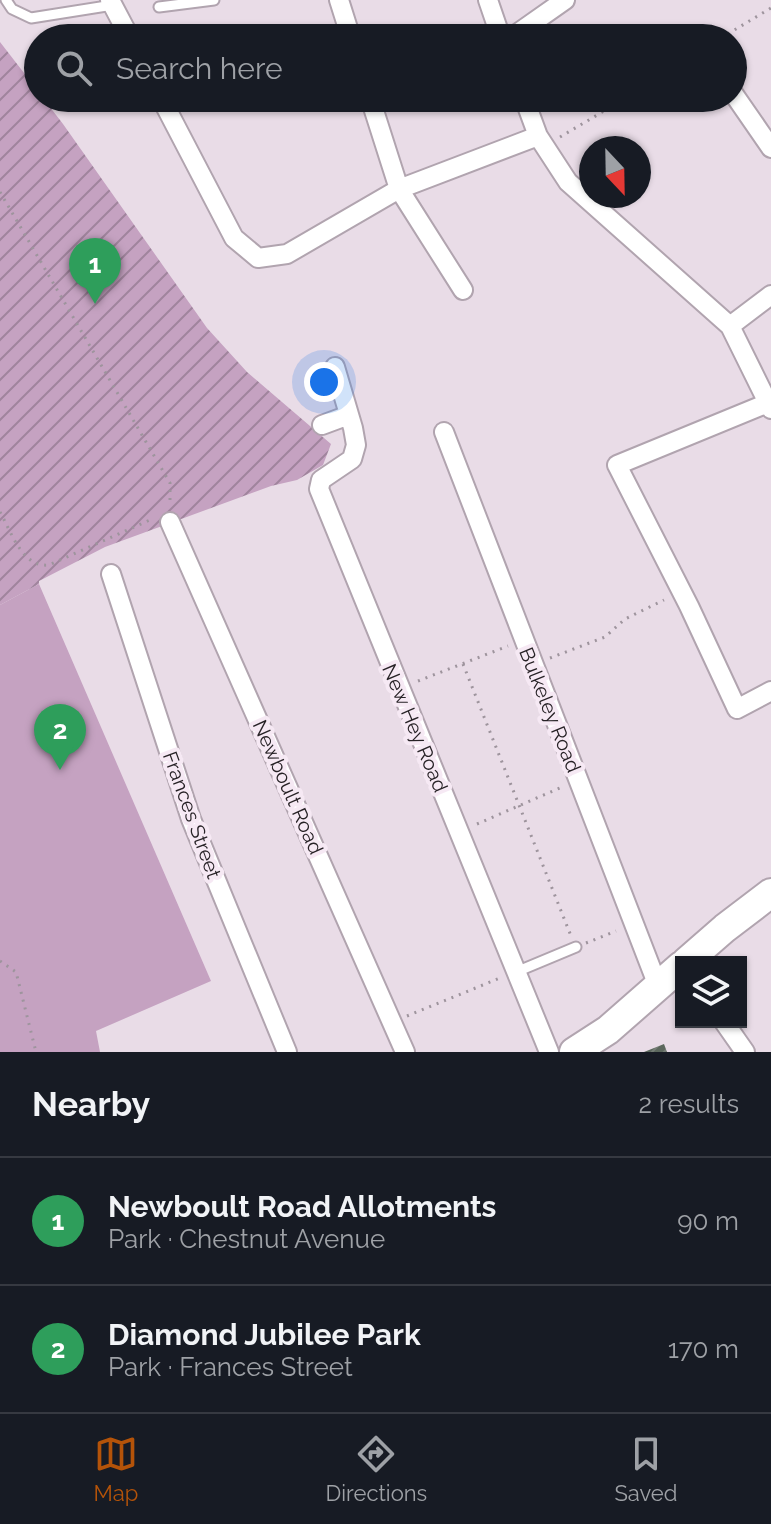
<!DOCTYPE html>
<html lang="en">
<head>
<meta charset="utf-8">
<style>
	:root { --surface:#171b24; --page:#20242c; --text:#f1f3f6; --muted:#9ea1a6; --line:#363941; --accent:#b45309 }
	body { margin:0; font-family:Raleway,sans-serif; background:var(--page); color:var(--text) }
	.controls { position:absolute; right:24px; bottom:24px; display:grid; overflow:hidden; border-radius:0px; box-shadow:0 2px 6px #0004 }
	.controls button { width:72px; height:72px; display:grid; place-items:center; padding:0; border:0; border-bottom:2px solid var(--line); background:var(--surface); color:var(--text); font:40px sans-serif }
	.compass { position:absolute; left:579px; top:136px; width:72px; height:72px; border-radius:50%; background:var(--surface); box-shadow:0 2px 6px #0004; rotate:158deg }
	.you { position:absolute; left:324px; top:382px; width:28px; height:28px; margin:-20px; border:6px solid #fff; border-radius:50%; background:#1a73e8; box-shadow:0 0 0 12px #1a73e833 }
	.badge { display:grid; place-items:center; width:52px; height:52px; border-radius:50%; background:var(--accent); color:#fff; font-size:26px; font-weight:700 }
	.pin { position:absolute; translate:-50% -66px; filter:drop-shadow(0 2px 4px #0008) }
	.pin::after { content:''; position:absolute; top:42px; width:28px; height:24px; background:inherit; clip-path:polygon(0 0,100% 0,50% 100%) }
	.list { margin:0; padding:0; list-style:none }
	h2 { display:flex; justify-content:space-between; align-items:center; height:104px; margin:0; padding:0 32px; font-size:34px }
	h2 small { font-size:26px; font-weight:400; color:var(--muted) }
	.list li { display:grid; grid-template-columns:52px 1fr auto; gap:24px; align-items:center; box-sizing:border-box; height:128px; padding:0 32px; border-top:2px solid var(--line) }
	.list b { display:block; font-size:30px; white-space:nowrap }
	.list p { margin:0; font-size:26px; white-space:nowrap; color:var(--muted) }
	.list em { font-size:26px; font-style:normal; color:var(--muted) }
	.icon { flex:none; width:44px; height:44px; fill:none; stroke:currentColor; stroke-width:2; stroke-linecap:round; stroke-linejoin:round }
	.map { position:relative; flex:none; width:771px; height:1052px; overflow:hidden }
	.search { position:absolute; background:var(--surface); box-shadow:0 2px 6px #0004; left:24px; right:24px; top:24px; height:88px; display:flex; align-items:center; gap:20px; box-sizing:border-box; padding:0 28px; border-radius:44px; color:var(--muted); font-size:30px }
	.sheet { height:360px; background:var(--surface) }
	nav { display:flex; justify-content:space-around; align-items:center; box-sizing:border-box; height:112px; border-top:2px solid var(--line); background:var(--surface); font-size:22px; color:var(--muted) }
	nav a { display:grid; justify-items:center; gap:4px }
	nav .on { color:var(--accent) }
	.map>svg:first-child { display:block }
</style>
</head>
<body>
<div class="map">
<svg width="771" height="1052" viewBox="0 0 771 1052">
	<defs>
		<pattern id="garden-furrows" width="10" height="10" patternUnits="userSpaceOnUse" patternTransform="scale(2)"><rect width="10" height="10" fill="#c5a2c1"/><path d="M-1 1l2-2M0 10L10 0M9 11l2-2" fill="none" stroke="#a0849d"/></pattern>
		<pattern id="building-hatch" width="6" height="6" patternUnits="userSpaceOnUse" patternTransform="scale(2)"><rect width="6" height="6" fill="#5c685d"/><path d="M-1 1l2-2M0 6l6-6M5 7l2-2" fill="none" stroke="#747d75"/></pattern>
	</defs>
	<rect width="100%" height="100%" fill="#e9dce7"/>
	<path fill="#c5a2c1" d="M39,584l172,397 -115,50 4,21h-100v-447z"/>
	<path fill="url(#garden-furrows)" d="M0,42l38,49v7h5l20,26 144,204 40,44 84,72 -8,21 -26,15 -26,6 -166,61 -66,34v3l-39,21z"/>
	<path fill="url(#building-hatch)" d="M664,1044l3,8h-23z"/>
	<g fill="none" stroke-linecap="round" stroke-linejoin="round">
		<g stroke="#b1a4af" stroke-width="13">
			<path id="lane" d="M6,0l6,9 19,9 82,-13
				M159,7l55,-7
				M516,972l60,-25"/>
		</g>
		<g stroke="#b1a4af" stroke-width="22">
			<path id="street" d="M110,0l20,38
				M339,0l12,38
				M488,0l13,38
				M511,38l54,-38
				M733,93l38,55
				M161,98l73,140 24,20 29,-4 112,-65 139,-53
				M370,98l29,91 64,101
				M524,98l14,38 30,46 162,144 41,83
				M730,326l41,-31
				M335,367l18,61 3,17 -4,14 -31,21 -2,9 230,563
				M768,403l-151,62 72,141 48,103 34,-18
				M322,425l27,-10
				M444,432l214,554
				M170,522l235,530
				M111,574l80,245 96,233
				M724,1022l21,30"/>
		</g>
		<g stroke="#b1a4af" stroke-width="32">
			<path id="primary" d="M686,962l39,-34 46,-35
				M574,1052l34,-22 73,-64"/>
		</g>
		<path stroke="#9e949d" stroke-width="3" stroke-dasharray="2 6" stroke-linecap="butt" d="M721,38l50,-30
			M560,137l66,-39
			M0,192l170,291v23
			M0,512c11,19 22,56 49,53l103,-46
			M550,658l55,-21 20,-18 39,-19
			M463,664l108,272
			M418,681l90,-35
			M477,824l85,-37
			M586,943l30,-12
			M0,961l16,11 20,80
			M407,1016l93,-38"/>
		<use href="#lane" stroke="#fff" stroke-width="9"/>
		<use href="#street" stroke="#fff" stroke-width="18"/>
		<use href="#primary" stroke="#fff" stroke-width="28"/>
	</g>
	<g text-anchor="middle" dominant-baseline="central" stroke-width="8" stroke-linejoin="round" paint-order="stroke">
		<g font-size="20" fill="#272226" stroke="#f6e9f4">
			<text transform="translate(550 710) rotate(68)">Bulkeley Road</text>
			<text transform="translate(415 728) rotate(67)">New Hey Road</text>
			<text transform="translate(288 787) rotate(66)">Newboult Road</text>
			<text transform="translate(192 815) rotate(70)">Frances Street</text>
		</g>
	</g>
</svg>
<div class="controls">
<button><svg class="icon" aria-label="layers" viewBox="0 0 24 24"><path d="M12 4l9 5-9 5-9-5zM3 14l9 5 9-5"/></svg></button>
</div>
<svg class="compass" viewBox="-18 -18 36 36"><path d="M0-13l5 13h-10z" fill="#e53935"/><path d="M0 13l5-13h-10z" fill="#9ea1a6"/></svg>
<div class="you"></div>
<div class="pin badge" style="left:95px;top:304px;background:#2e9e5b">1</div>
<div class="pin badge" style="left:60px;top:770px;background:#2e9e5b">2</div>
<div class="search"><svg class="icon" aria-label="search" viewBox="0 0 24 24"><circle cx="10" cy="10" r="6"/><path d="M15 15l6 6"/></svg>Search here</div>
</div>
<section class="sheet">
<h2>Nearby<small>2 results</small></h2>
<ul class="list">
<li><span class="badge" style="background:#2e9e5b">1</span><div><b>Newboult Road Allotments</b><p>Park · Chestnut Avenue</p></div><em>90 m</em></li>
<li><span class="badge" style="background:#2e9e5b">2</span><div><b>Diamond Jubilee Park</b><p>Park · Frances Street</p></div><em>170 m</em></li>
</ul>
</section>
<nav>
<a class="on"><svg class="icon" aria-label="map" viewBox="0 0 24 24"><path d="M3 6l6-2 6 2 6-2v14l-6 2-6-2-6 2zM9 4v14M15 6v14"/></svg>Map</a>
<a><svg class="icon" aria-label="directions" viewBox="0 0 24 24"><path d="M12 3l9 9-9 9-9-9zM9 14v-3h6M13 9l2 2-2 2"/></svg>Directions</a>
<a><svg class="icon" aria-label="saved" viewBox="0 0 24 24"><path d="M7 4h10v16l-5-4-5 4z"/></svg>Saved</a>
</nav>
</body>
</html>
